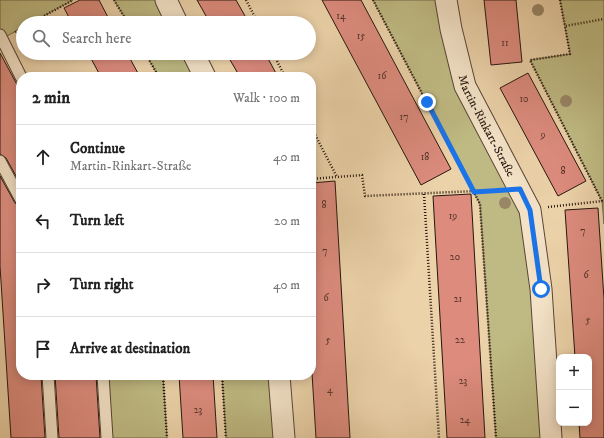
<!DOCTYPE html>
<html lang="en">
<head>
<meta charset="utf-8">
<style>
	:root { --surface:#fff; --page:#f6f6f6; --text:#222; --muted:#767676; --line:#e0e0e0 }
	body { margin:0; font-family:"IM FELL DW Pica",serif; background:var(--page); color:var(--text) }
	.controls { position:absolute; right:12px; bottom:12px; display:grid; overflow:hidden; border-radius:8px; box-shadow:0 2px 10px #0003 }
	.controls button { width:36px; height:36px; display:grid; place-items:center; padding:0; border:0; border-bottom:1px solid var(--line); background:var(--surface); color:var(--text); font:20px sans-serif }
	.stop { position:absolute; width:12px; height:12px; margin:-9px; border:3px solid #1a73e8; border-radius:50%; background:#fff }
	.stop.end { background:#1a73e8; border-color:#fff; box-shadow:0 1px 4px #0008 }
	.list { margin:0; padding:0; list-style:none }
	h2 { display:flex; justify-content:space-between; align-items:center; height:52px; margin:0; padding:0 16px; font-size:17px }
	h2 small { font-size:13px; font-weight:400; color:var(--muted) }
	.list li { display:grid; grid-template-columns:26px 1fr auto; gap:12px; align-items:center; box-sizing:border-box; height:64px; padding:0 16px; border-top:1px solid var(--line) }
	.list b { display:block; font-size:15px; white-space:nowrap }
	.list p { margin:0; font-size:13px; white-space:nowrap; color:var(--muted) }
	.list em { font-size:13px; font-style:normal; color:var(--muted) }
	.icon { flex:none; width:22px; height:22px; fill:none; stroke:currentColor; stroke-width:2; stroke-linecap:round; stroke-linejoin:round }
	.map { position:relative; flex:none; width:604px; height:438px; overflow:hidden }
	.search { position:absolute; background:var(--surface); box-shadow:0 2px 10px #0003; left:16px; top:16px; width:300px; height:44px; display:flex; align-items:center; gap:10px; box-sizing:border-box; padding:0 14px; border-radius:22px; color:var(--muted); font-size:15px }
	.panel { position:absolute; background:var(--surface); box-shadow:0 2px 10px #0003; left:16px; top:72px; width:300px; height:308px; border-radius:16px }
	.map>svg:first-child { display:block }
</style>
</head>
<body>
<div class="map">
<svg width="604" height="438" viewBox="0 0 604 438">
	<rect width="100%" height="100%" fill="#ecd2a9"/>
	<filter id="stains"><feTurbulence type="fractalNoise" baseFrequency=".005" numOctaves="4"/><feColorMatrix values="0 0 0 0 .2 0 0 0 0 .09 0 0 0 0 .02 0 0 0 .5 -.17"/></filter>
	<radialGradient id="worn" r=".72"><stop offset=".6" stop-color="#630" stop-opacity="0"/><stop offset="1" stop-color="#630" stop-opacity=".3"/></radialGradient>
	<path fill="#bfba83" stroke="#726848" d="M0,0h73l-42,23h-8v4l-21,12 -2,-4z
		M114,0h52l11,23h-49z
		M373,0h73l5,29 69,160 31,249h-55l-16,-234z
		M560,0h44v224l-2,-23 -72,-141 40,-6z
		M145,53h48l12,24h-46z
		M103,375h60l4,63h-60z
		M222,375h57l5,63h-58z"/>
	<path fill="#dc8b7d" stroke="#26160e" d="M80,0h19l12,23h-39l-8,-15z
		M197,0h39l13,23h-39z
		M322,0h39l90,169 -30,16z
		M484,0h32l6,62 -31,3z
		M0,53l21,39v93l-15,-27 -6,-4z
		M88,53h39l13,24h-39z
		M226,53h39l13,24h-38z
		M528,73l58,108 -28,15 -58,-108z
		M0,176l15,27 6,4v168h20l4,63h-34l-11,-172z
		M335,181l15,257h-34l-5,-81v-174z
		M471,194l14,244h-38l-14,-242z
		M598,208l6,91v139h-24l-1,-15h10v-66h-14l-10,-147z
		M55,375h41l4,63h-41z
		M179,375h34l4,63h-34z"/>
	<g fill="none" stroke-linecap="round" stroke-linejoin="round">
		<g stroke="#584535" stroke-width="13">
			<path id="service" d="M0,35l21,42
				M0,161l21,39
				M48,375l4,63
				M103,375l4,63"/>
		</g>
		<g stroke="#584535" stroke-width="23">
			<g id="minor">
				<path d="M166,0l11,23"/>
				<path id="s1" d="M446,0l5,29 14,57 65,124 11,79 10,149"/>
				<path d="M193,53l12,24"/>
				<path d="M279,375l5,63"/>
			</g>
		</g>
		<path stroke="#26160e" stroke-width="2.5" stroke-dasharray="1 2" stroke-linecap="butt" d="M114,0l14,23
			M246,0l12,23
			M373,0l107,204 16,234
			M560,0l5,26
			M31,23l42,-23
			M15,32l8,-5
			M145,53l14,24
			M273,53l12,24
			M311,127l26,50
			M311,179l51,-4 3,21 133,-6
			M424,194l15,244
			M602,201l-72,-141 40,-6 -5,-28 39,-7
			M548,207l55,-6
			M163,375l4,63
			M222,375l4,63"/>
		<use href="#service" stroke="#f3e2c7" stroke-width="11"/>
		<use href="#minor" stroke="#f3e2c7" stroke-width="21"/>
	</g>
	<g fill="#988667">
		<circle cx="538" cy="10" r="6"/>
		<circle cx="566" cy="101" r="6"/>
		<circle cx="505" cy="203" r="6"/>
	</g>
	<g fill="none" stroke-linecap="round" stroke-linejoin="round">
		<path stroke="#1a73e8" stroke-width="5" d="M427,102l47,90 46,-3 10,21 11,79"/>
	</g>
	<g text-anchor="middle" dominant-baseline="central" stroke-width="3" stroke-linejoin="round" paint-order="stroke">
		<g font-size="10" fill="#54332a">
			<text x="341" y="16">14</text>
			<text x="361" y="36">15</text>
			<text x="505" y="43">11</text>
			<text x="382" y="76">16</text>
			<text x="524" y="99">10</text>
			<text x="404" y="117">17</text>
			<text x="543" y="135">9</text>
			<text x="425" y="157">18</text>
			<text x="563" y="171">8</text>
			<text x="324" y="205">8</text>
			<text x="453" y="216">19</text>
			<text x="583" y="231">7</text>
			<text x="325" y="251">7</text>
			<text x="455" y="257">20</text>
			<text x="586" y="275">6</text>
			<text x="326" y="298">6</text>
			<text x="458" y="299">21</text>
			<text x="588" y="320">5</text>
			<text x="328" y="340">5</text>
			<text x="460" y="340">22</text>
			<text x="463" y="381">23</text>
			<text x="330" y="390">4</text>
			<text x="198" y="410">23</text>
			<text x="465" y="420">24</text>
		</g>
		<g font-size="12" fill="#26160e" stroke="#f3e2c7">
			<text stroke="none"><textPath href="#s1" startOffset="133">Martin-Rinkart-Straße</textPath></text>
		</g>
	</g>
	<rect width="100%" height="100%" filter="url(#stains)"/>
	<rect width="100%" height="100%" fill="url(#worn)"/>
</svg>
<div class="controls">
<button>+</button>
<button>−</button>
</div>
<div class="stop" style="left:541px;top:289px"></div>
<div class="stop end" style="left:427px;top:102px"></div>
<div class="search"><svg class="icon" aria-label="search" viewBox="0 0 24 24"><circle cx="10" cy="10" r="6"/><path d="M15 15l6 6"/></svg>Search here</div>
<section class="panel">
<h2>2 min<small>Walk · 100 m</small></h2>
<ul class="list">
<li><svg class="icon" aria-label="ahead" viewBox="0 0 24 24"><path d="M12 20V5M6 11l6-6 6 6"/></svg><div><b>Continue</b><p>Martin-Rinkart-Straße</p></div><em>40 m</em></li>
<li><svg class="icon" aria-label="left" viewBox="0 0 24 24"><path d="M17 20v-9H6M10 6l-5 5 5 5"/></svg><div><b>Turn left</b></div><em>20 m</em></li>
<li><svg class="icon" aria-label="right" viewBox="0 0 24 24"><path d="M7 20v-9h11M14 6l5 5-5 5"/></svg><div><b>Turn right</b></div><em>40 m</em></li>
<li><svg class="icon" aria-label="arrive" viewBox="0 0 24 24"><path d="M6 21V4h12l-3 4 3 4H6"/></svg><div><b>Arrive at destination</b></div></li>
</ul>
</section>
</div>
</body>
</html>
